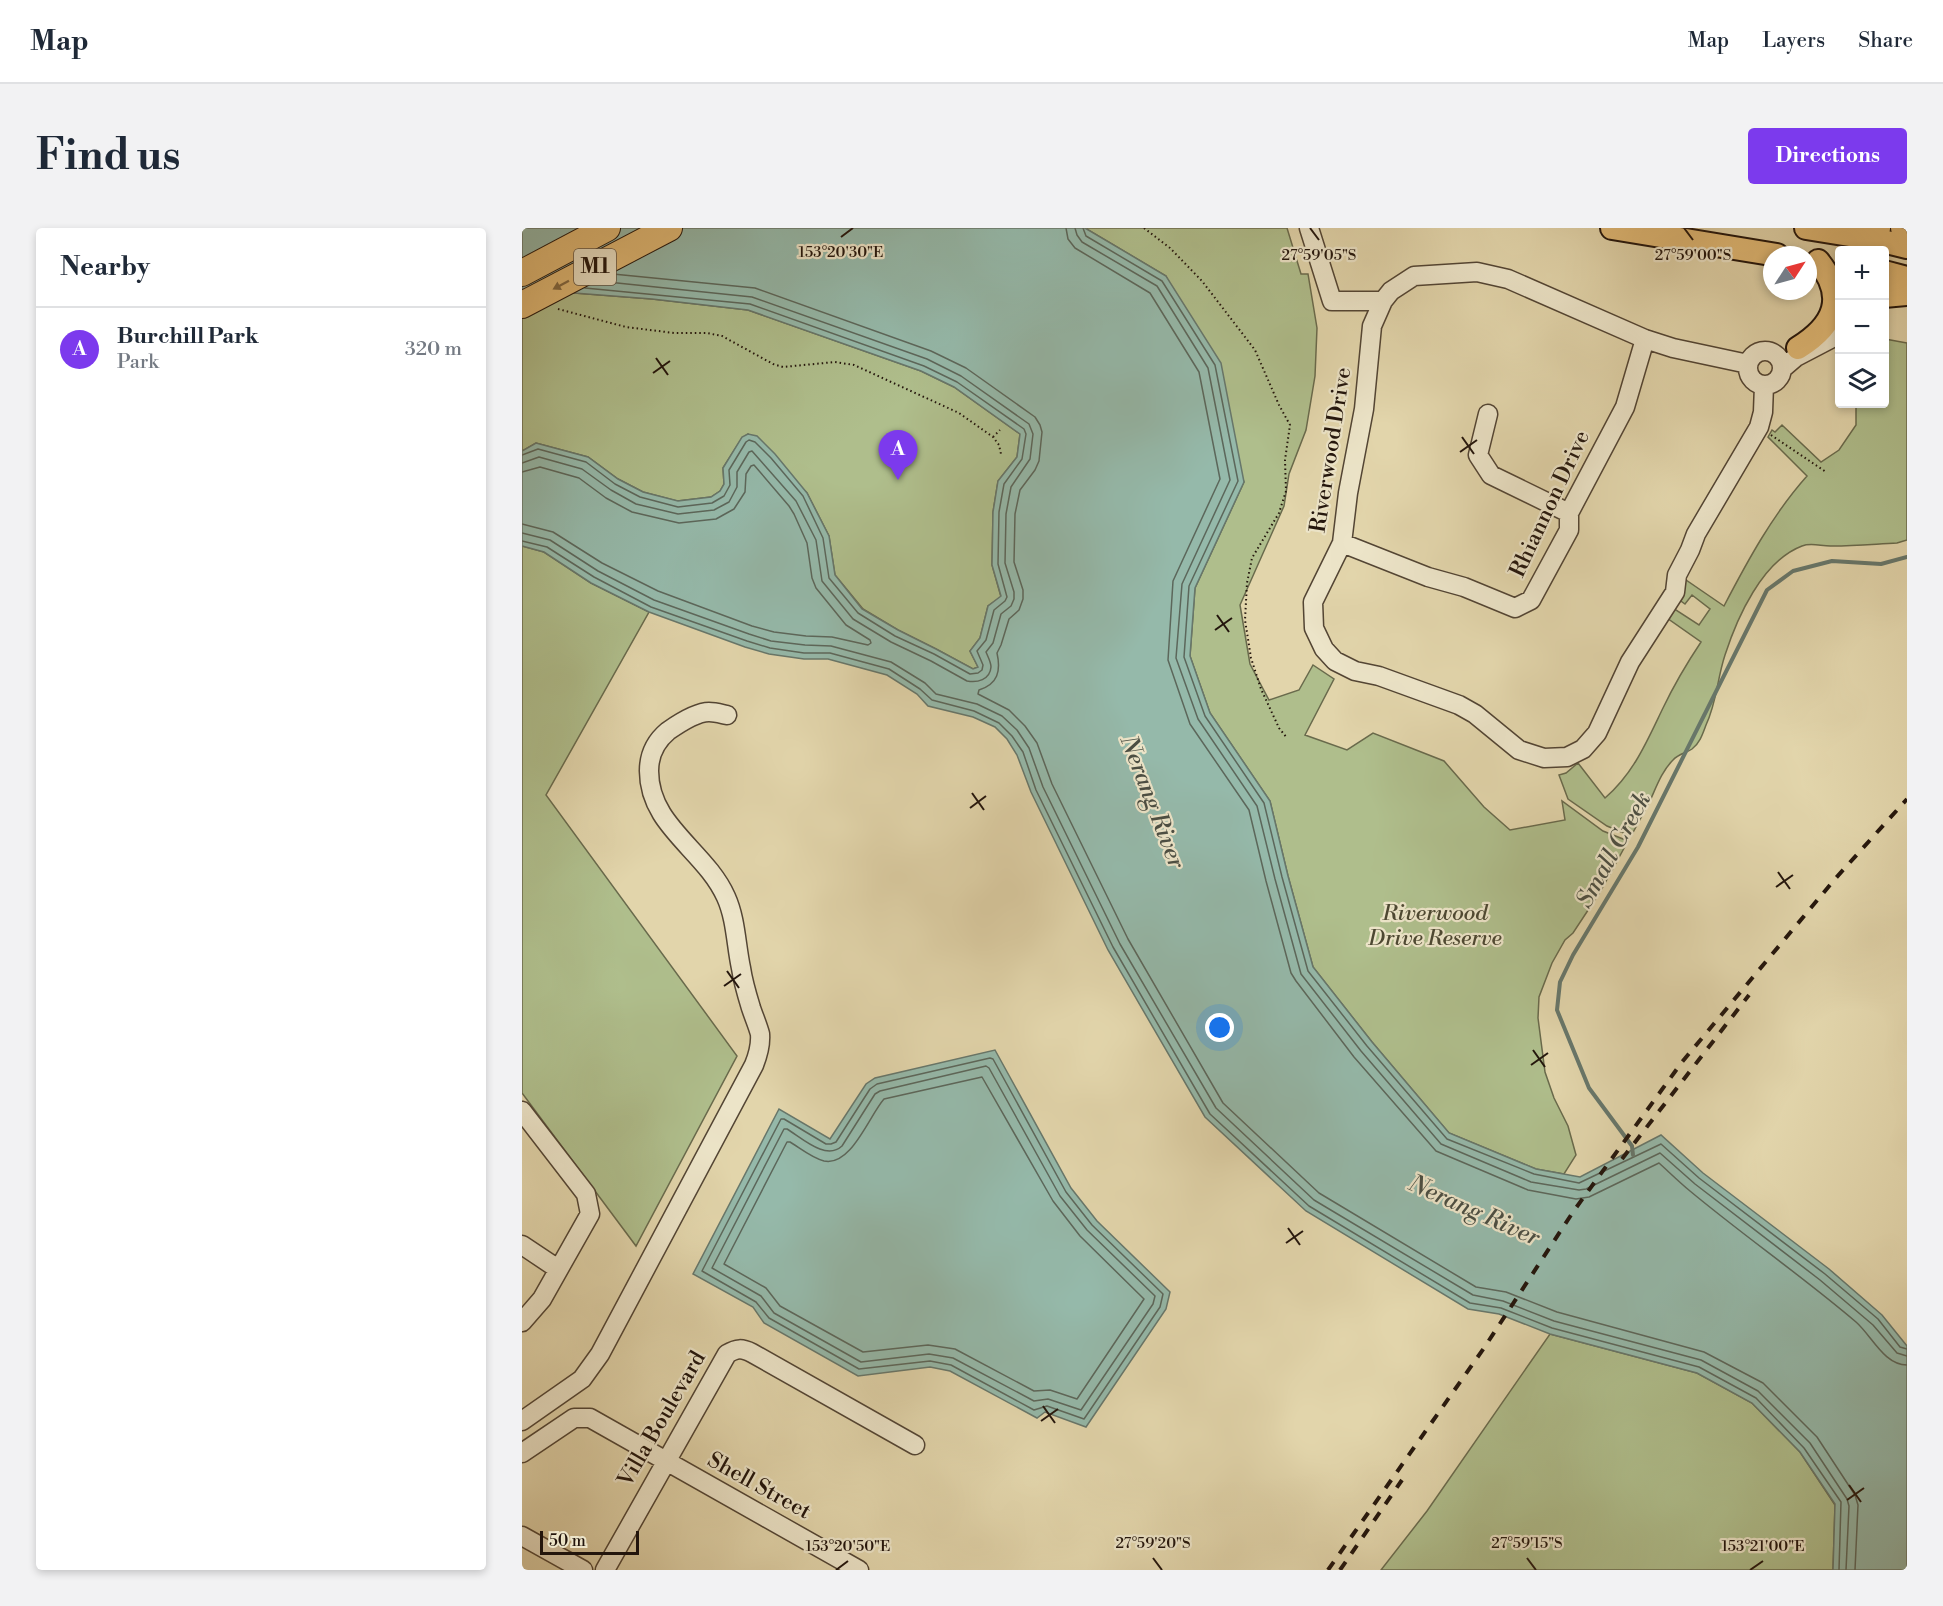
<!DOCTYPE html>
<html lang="en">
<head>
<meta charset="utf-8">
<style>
	:root { --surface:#fff; --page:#f2f2f3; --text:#1f2937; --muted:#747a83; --line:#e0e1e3; --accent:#7c3aed }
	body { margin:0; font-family:"Libre Bodoni",serif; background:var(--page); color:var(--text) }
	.controls { position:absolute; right:18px; top:18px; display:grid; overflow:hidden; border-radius:6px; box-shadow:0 3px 9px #0003 }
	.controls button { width:54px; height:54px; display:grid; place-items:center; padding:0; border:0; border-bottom:2px solid var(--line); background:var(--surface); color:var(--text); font:30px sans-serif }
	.compass { position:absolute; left:1241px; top:18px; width:54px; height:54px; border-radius:50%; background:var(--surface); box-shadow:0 3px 9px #0003; rotate:54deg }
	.scale { position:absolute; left:18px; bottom:15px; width:99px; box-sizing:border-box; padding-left:6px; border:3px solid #23150c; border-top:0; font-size:16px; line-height:21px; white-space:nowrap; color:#23150c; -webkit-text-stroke:4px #ece4c8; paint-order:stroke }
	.you { position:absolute; left:698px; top:800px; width:21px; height:21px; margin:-15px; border:4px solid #fff; border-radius:50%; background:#1a73e8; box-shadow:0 0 0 9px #1a73e833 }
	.badge { display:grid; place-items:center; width:39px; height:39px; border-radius:50%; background:var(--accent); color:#fff; font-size:20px; font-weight:700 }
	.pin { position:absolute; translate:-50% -50px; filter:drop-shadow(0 2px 3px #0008) }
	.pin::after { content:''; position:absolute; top:32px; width:21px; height:18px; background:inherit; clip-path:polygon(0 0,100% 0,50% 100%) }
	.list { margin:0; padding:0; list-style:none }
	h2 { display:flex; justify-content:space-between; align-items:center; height:78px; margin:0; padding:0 24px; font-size:26px }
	h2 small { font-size:20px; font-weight:400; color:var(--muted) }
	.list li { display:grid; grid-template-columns:39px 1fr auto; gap:18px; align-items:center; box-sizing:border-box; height:84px; padding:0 24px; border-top:2px solid var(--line) }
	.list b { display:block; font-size:22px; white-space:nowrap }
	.list p { margin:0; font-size:20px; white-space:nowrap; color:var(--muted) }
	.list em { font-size:20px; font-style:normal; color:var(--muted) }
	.icon { flex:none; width:33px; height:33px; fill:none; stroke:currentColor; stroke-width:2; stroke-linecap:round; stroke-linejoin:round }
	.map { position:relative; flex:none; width:1385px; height:1342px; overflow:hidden; border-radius:6px }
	header { display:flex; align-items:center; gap:36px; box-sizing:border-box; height:84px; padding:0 30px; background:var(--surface); border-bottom:2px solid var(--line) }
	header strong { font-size:28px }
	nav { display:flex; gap:33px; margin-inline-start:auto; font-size:21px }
	.intro { display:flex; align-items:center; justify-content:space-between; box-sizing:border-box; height:144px; padding:0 36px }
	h1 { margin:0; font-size:42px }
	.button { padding:15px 27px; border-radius:6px; background:var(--accent); color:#fff; font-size:21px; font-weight:700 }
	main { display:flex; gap:36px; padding:0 36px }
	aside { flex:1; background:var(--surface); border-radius:6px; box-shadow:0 3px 9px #0003 }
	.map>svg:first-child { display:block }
</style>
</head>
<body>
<header>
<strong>Map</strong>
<nav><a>Map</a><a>Layers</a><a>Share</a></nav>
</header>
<div class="intro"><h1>Find us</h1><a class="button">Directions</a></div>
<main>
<aside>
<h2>Nearby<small></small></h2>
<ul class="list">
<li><span class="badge">A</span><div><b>Burchill Park</b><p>Park</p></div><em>320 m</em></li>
</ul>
</aside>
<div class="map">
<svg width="1385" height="1342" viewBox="0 0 1385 1342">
	<rect width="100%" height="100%" fill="#e2d5ab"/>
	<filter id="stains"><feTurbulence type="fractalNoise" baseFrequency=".00333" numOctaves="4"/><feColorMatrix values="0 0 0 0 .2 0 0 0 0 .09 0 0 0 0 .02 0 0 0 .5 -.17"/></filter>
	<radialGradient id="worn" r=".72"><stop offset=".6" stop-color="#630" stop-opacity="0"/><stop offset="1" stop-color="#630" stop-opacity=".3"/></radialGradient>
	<path fill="#afbe8c" stroke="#696a4c" stroke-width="1.5" d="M563,0h202l14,46h7l9,54 -2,48 -9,54 -17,44 -5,32 -44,99 10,59 19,36 30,-10 14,-25 21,14 -29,56 42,15 26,-17 71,28 40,46 26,23 55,-10 -3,-19 41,30 25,10 -28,51 -27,41 -8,7 -13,23 -13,34 -1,21 7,54 9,26 14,28 8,29 -12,19 -28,-5 -87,-36 -77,-91 -59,-75 -25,-91 -18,-75 -60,-88 -20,-57 5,-68 49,-106 -78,-206z
		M0,61l130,10 96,11 173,61 33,16 66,47 -3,23 -19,24 -5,31 -1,53 9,32 -13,9 -8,32 -10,13 8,16 -5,2 -37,-20 -38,-19 -35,-21 -28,-34 -6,-39 -22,-43 -59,-59 -6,4 -19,30 1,16 -4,7 -9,6 -34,4 -34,-9 -25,-13 -30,-22 -52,-14 -14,8z
		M1363,111l22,4v197l-10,3c-21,1 -42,3 -64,3 -10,1 -21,-4 -31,0 -40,15 -65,72 -77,109 -8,24 -8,47 -19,70 -3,8 -6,18 -14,24 -6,4 -14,5 -19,11 -12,12 -17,28 -24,43 -6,11 -12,22 -18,33l-24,-10 -39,-27 -9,-24 7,-2 12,-10 27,35c29,-25 42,-57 58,-90 11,-23 24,-45 38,-66l-34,-24 6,-10 26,17 11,-16 -18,-14 -7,9 -7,-5 5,-21 41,28c24,-46 49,-92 83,-130l-39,-39 4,-7 3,2 7,-7 39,37 18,-12 17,-25v-21h28z
		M0,318l22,6 47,31 58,29 -103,183 191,261 -101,190 -114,-153z
		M1028,1106l147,39 55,30 48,49 35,53 -2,65h-452l46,-59z"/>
	<path fill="#95b9aa" stroke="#67776b" stroke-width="1.5" d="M0,0h563l81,48 55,87 23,119 -49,106 -5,68 20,57 60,88 18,75 25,91 59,75 77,91 87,36 44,8 81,-42 42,38 126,96 53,46 25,31v224h-74l2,-66 -35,-52 -48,-49 -55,-30 -147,-39 -51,-20 -31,-5 -162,-98 -101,-94 -97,-167 -77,-158 -14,-37 -10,-16 -12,-12 -22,-10 -45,-11 -11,-12 -30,-19 -59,-16h-24l-35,-5 -24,-7 -96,-35 -58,-29 -47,-31 -22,-6v-95l14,-8 52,14 30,22 25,13 35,9 33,-4 9,-6 4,-7 -1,-16 19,-31 6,-3 9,2 18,18 32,39 22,43 6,39 27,34 36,21 38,19 37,20 5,-2 -8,-16 10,-13 8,-32 13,-10 -9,-31 1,-53 5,-31 19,-24 3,-23 -66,-47 -33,-16 -173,-61 -96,-11 -130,-10z
		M473,822l76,138 26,33 73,71 -4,17 -80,118 -41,-15 -8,6 -87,-47 -20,-4 -72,9 -94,-53 -11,-16 -60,-33 86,-165 51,30 36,-55 9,-6z"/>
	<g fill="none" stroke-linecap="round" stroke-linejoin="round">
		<path stroke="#5c675b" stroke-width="1.5" d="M544,0l2,11 7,9 75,45 49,79 21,107 -47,102 -5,79 22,64 59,86 17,71 25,92 5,8 58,76 82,94 92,39 48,9 13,-2 70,-34c10,9 20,19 31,28 54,45 112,85 166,131 16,14 28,43 51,43
			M553,0l2,7 5,7 75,44 51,82 22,112 -48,104 -6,74 22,61 59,87 18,73 26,95 60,77 80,93 90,38 48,8 7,-1 74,-36 35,31 125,96 53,45 24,28 10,3
			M561,0l3,8 76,45 53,84 23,116 -49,105 -5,71 21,59 59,87 18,74 26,94 59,75 80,93 87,35 45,9 82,-39 38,34 126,96 53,45 22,28 7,2
			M91,46l142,14 176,63 35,17 69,49 5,8 2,7 -3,29 -4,9 -15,20 -5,24 -1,48 9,28v9l-4,11 -10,9 -8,26 -4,8c4,18 1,31 -18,37l-1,4 31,16 16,16 12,17 15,41 76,155 95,164 96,90 157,94 30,5 51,20 147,40 59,31 54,54 38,58 3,10 -3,65
			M0,227l16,-6 48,13 29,22 25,13 38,10 34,-4 12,-7 6,-11 -1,-15 17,-28 3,-2 6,2 16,16 32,38 20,42 6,40 29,35 37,23 39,18 36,20 8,-1 4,-3 1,-5 -6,-14 9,-11 8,-30 11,-9 2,-4 -9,-33 1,-52 5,-28 18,-25 4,-25 -2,-5 -67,-47 -33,-16 -174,-62 -165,-16
			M0,235l17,-6 43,12 29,21 25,14 42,10 36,-4 15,-8 8,-15v-15l12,-20 3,-1 44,50 20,39 6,41 31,38 38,23 40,19 36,20c10,2 23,-1 24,-14 0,-5 -3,-10 -5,-15l7,-9 8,-29 10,-8 3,-7v-7l-9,-29 1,-49 5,-27 19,-28 3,-25 -4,-10 -68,-48 -34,-17 -175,-62 -154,-16
			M0,244l18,-5 39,11 27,20 26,14 47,11 37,-4 18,-10 11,-17 1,-18 5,-8 3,-1 35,41 5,8 13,29 5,35 4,10 30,37 24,15 1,3 -3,2 -36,-8 -26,-1 -32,-4 -22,-6 -94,-35 -56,-28 -49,-31 -31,-8
			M0,305l28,7 48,31 56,29 95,34 22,7 34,4 26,1 60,16 34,21 11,11 41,10 25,12 15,14 12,18 14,39 77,157 96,164 98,92 159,95 30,6 51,20 147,39 57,31 52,52 37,56 2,7 -3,64
			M0,313l25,6 47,30 57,30 96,34 23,7 34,5h26l59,16 31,20 12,11 42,11 25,12 13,13 11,16 13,38 77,157 97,167 99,92 161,97 31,5 51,20 147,39 57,31 48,50 37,54 -2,68
			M468,830l3,1 73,133 26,33 71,69 -3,13 -76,112 -37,-13 -13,4 -83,-45 -21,-4 -71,8 -90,-51 -13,-16 -54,-31 79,-152h3l42,25h5l5,-2 34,-53 7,-5z
			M464,838l3,2 71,128 27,34 68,66 -2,8 -72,106 -33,-11 -14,2 -81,-43 -24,-4 -68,8 -87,-49 -13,-17 -49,-28 72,-139h3c15,9 39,32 55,17l33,-52 5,-3z
			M460,849l71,124 27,35 64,63 -67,100 -27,-9 -16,1 -79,-42 -27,-4 -65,7 -83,-46 -14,-18 -42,-24 63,-122h3c10,6 22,16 34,19 27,6 45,-45 60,-62z"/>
		<path stroke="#67776b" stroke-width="4" d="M1111,927l-1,-9 -43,-58 -32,-78 3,-28 13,-27 65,-108 129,-257 26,-19 39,-10 49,3 26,-7"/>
		<g stroke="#534534" stroke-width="21">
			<path id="minor" d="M787,0l23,73h51
				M1226 140a17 17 0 1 1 34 0a17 17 0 1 1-34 0Z
				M1226,136l-75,-16 -28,-9 -137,-60 -31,-7 -63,4 -23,15 -8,10 -11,25 -8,83 -16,84 -6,50 -29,59 1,26 10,21 11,12 20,10 24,5 80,29 16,9 44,36 25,8 23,-1 16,-8 14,-16 33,-71 45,-70 2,-17 13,-25 6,-16 63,-107 4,-15 1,-27
				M1260,141l14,-12 44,-23
				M966,186l-10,41 13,20 78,38
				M820,315l86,34 36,10 51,21 16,-8 38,-70v-17l56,-106 20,-68
				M0,883l64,83 4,20 -48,85 -20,23
				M0,1017l36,24
				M0,1193l60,-42 18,-25 154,-289c4,-10 7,-19 6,-31 -2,-8 -6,-17 -9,-26 -4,-13 -8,-26 -10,-40 -5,-23 -5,-49 -15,-71 -21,-47 -77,-71 -77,-126 0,-16 7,-30 19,-40 10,-7 28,-19 41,-19 6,0 13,2 18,3
				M0,1225l52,-35h16l269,152
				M0,1308l61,34
				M83,1342l122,-216c10,-6 15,-6 25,-1l163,92"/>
		</g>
		<g stroke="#23150c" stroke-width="26">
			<path id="major" d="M1090,0l165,27
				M1284,0l68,11 33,8
				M1362,44l23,6
				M1362,68l23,-2
				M1276,120c37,-23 49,-51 20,-87"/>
		</g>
		<g stroke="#23150c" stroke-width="28">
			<path id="highway" d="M1382,0l3,4
				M1352,11l3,-11
				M0,45l85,-45
				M0,77l147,-77"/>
		</g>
		<path stroke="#23150c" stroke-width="2" stroke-dasharray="1.5 3" stroke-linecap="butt" d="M622,0l26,20 32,33 53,69 24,55 11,20 -5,35 1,31 -7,22 -27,45 -5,25 -2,37 6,38 10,31 18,39 8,10
			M36,81l68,18 48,6h33l15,3 51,28 10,3 52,-5 19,3 105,48 34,24 6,8 2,9
			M1249,207l55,37
			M471,209l7,-7"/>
		<use href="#minor" stroke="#ece4c8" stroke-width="18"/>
		<use href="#major" stroke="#e1ba76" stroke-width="22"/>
		<use href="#highway" stroke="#e1ba76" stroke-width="26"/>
		<path stroke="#23150c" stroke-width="4" stroke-dasharray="10 10" stroke-linecap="butt" d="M1100,931l127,-164
			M806,1342l156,-222 89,-136 109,-150 153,-183 72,-80
			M818,1342l62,-90"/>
	</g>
	<defs><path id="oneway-solid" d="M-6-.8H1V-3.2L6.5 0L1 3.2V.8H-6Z" transform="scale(1.5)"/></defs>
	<use fill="#826841" href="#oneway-solid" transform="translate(39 57) rotate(152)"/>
	<path fill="none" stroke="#23150c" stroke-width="2" d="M788,0l9,12M1162,0l9,12M319,9l12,-9M134,130l12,17M131,145l17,-12M940,209l12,17M938,224l17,-12M695,387l12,17M693,402l17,-12M450,565l12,17M448,580l16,-12M1256,644l12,17M1254,659l17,-12M205,743l12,17M202,758l17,-12M1011,822l12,17M1009,837l17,-12M766,1000l12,17M764,1015l17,-12M521,1178l12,17M519,1193l17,-12M1327,1257l12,17M1325,1272l17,-12M631,1330l9,12M1005,1330l9,12M314,1342l12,-9M1228,1342l13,-9"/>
	<g text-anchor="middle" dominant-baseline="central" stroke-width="4.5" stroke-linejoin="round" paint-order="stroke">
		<rect fill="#ece4c8" stroke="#5f5344" stroke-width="1.5" x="52" y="21" width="42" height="36" rx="4.5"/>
		<g font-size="21" font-weight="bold" fill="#23150c">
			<text x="73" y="39">M1</text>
		</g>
		<g font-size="22" fill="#23150c" stroke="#ece4c8">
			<text transform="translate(809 222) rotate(-81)">Riverwood Drive</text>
			<text transform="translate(1028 276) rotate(-65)">Rhiannon Drive</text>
			<text transform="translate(140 1191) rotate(-60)">Villa Boulevard</text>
			<text transform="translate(237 1258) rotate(29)">Shell Street</text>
		</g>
		<g font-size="22" font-style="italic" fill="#4d4832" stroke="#ece4c8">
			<text x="913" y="685">Riverwood<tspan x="913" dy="25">Drive Reserve</tspan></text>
		</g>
		<g font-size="24" font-style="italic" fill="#4b4e43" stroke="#ece4c8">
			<text transform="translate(630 574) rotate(69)">Nerang River</text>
			<text transform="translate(1092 622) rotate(-61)">Small Creek</text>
			<text transform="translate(952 983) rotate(24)">Nerang River</text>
		</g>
	</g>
	<g font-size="15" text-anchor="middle" fill="#23150c" stroke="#ece4c8" stroke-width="4.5" stroke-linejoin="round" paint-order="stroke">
		<text x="319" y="29">153°20'30"E</text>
		<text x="1171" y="32">27°59'00"S</text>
		<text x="797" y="32">27°59'05"S</text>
		<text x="631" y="1320">27°59'20"S</text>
		<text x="1005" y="1320">27°59'15"S</text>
		<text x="326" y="1323">153°20'50"E</text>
		<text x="1241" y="1323">153°21'00"E</text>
	</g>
	<rect width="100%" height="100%" filter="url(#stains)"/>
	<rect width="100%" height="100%" fill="url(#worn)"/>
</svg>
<div class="controls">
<button>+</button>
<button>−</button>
<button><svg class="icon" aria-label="layers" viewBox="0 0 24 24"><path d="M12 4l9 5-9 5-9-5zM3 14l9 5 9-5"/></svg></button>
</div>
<svg class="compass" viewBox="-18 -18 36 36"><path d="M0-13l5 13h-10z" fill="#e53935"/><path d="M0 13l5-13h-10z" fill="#747a83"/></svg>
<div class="scale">50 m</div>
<div class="you"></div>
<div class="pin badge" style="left:376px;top:252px">A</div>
</div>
</main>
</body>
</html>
